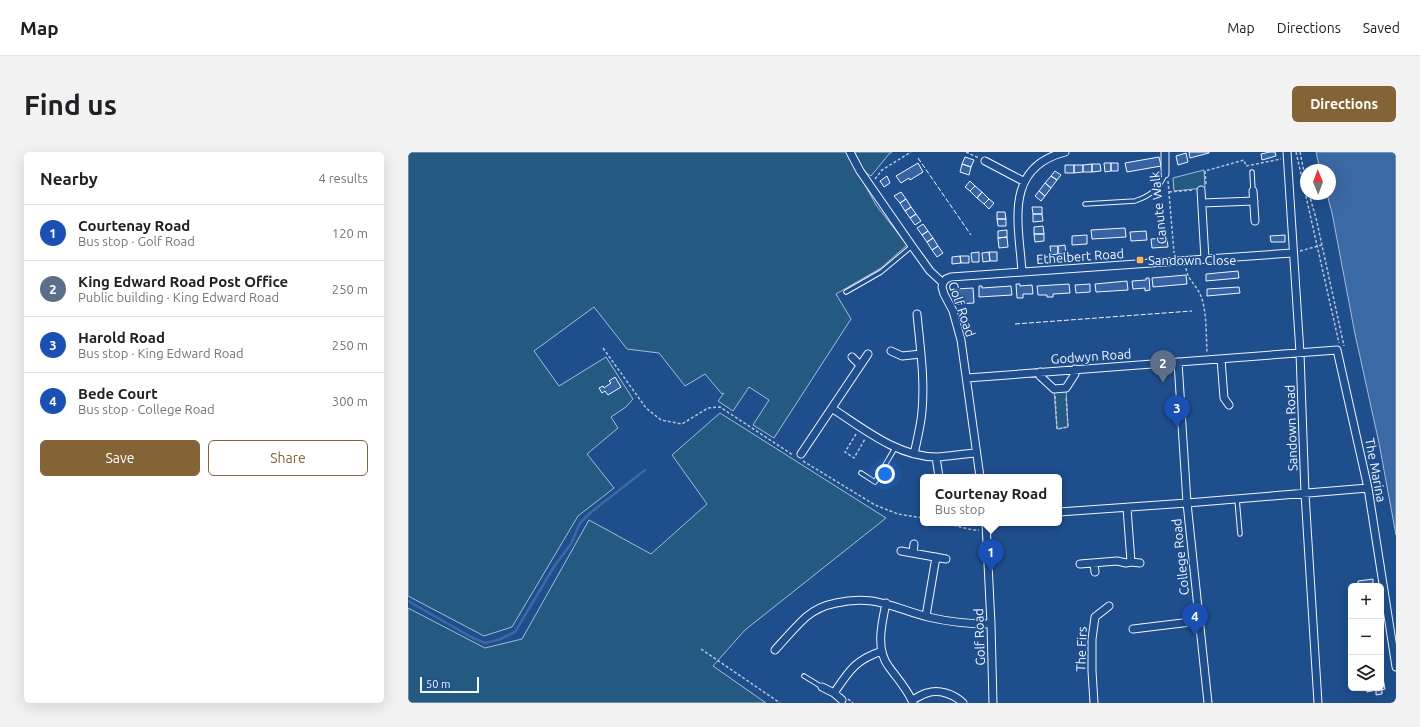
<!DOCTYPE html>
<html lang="en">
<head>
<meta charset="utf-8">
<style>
	:root { --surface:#fff; --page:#f2f2f2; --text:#202124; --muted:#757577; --line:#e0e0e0; --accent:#846436 }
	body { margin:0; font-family:Ubuntu,sans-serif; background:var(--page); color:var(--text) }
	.controls { position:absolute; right:12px; bottom:12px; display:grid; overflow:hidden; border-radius:6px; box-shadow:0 4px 16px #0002 }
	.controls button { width:36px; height:36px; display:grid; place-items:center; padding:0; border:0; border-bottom:1px solid var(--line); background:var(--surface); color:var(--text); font:20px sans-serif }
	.compass { position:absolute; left:892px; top:12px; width:36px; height:36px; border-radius:50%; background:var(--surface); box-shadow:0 4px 16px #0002; rotate:359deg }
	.scale { position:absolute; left:12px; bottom:10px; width:59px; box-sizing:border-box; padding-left:4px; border:2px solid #f2f6ff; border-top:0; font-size:11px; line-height:14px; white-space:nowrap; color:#f2f6ff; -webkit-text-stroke:3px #1f4e8c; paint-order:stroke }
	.you { position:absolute; left:477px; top:322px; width:14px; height:14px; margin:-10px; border:3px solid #fff; border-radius:50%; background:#1a73e8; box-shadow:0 0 0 6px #1a73e833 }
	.badge { display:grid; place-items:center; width:26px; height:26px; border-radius:50%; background:var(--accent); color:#fff; font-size:13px; font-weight:700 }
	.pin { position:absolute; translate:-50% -33px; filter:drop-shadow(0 1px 2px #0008) }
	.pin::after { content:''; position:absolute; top:21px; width:14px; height:12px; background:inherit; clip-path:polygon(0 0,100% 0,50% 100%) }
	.popup { position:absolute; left:512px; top:322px; width:142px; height:52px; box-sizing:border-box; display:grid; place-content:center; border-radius:6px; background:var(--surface); filter:drop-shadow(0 1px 3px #0005); font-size:13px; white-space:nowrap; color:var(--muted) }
	.popup b { font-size:15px; color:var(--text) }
	.popup::after { content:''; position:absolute; left:50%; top:100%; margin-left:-8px; border:8px solid transparent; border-top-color:var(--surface) }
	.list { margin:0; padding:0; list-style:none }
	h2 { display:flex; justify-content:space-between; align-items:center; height:52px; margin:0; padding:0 16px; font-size:17px }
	h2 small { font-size:13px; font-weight:400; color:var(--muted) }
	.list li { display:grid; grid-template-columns:26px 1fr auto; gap:12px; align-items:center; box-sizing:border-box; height:56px; padding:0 16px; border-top:1px solid var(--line) }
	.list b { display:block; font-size:15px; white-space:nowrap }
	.list p { margin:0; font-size:13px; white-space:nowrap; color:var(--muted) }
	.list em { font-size:13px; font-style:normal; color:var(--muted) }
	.actions { display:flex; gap:8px; padding:12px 16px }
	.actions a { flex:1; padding:9px 0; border:1px solid var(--accent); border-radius:6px; text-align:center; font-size:14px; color:var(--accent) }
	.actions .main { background:var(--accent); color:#fff }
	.icon { flex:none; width:22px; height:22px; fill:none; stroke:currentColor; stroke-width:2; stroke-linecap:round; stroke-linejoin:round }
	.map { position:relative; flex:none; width:988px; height:551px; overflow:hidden; border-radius:6px }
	header { display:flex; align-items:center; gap:24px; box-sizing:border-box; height:56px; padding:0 20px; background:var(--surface); border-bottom:1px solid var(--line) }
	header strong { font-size:19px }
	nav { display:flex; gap:22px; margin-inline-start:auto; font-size:14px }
	.intro { display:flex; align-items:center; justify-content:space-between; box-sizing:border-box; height:96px; padding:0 24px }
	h1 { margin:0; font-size:28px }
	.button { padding:10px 18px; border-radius:6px; background:var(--accent); color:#fff; font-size:14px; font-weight:700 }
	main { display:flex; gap:24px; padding:0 24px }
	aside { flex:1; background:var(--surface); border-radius:6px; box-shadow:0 4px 16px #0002 }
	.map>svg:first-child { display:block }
</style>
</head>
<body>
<header>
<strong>Map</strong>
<nav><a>Map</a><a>Directions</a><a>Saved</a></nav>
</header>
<div class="intro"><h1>Find us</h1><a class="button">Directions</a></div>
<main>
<aside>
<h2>Nearby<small>4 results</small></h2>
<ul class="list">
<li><span class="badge" style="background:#1a4fb4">1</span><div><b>Courtenay Road</b><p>Bus stop · Golf Road</p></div><em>120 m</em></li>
<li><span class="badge" style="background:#5c6f8a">2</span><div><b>King Edward Road Post Office</b><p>Public building · King Edward Road</p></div><em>250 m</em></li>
<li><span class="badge" style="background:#1a4fb4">3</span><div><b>Harold Road</b><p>Bus stop · King Edward Road</p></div><em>250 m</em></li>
<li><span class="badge" style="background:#1a4fb4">4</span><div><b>Bede Court</b><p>Bus stop · College Road</p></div><em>300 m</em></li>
</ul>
<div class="actions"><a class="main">Save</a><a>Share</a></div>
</aside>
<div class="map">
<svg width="988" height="551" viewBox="0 0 988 551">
	<rect width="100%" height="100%" fill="#1f4e8c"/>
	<path fill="#245a82" stroke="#a8bbd7" d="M0,0h439l29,53 31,40 -26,23 -45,26 15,25 -77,119 -21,-13 16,-25 -20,-13 -16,24 -15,-10 6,-8 -2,1 -17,-20 -20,12 -26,-33 -32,-4 -33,-42 -60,44 25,35 47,-29 27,42 -7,8 -15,10 7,11 -31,26 27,34 -36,28 -66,111 -28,9 -76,-40z
		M446,0h38l-3,2 -18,22c-9,-4 -13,-16 -17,-24z
		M796,18l1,18 -31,3 -1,-13z
		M658,236l2,39 -11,2 -3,-40z
		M312,261l166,105 -141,112 -32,36 53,37h-358v-95l77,40 37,-9 67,-119 62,34 56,-50 -35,-49z"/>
	<path fill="#3b69a3" stroke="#a8bbd7" d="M908,0h80v383l-17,-92 -24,-109 -23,-121 -5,-19h3v-24h-10z"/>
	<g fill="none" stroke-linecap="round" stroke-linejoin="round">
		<path stroke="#3b69a3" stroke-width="2.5" d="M0,449l65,37 12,5 13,-3 17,-8 40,-67 16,-21 9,-21 10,-10 55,-43"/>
	</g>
	<path fill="#3563a3" stroke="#f2f6ff" d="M781,0h20v1l-19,5z
		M862,0h5l1,4 -14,4 -1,-6z
		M778,1l2,9 -10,3 -2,-9z
		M557,5l9,3 -3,7 -9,-3z
		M751,5l2,9 -34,6 -2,-9z
		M510,11l5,9 -13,8 -1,-2 -8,5 -5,-7z
		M696,11h7v8l-6,1z
		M703,11h7v8h-7z
		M554,12l9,3 -2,8 -9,-3z
		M684,12v8h-9v-7z
		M684,12h8l1,7 -9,1z
		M657,13h9v8h-9z
		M666,13h9v7l-9,1z
		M647,19l6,4 -4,5 -6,-4z
		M479,24l3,7 -6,4 -4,-6z
		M643,24l6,4 -6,8 -6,-5z
		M562,29l5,5 -5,5 -5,-4z
		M637,31l6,5 -6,8 -6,-5z
		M567,34l7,6 -5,6 -7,-7z
		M631,39l6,5 -4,5 -6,-5z
		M493,40l5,7 -6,4 -6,-7z
		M574,40l7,7 -5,5 -7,-6z
		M498,47l5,8 -6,4 -5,-8z
		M581,47l5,4 -5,6 -5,-5z
		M503,55l5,7 -6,4 -5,-7z
		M624,55h10v7h-9z
		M589,60h8l1,7h-9z
		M508,62l5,7 -6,4 -5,-7z
		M625,62h9l1,7 -10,1z
		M589,67h9v7h-8z
		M515,72l5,7 -6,4 -5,-7z
		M635,74l1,8h-10v-7z
		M717,76l1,9 -34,2 -1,-9z
		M599,78v7l-9,1v-7z
		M520,79l5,7 -6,4 -5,-7z
		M738,79l1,9 -16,1 -1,-9z
		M626,82h10v7l-9,1z
		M679,83v9l-15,1v-9z
		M877,83v7h-14l-1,-6z
		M599,85l1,10 -9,1 -1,-10z
		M525,86l5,8 -6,4 -5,-8z
		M759,86l1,9 -16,1 -1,-9z
		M657,93l1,9h-8v-8z
		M530,94l5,7 -6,4 -5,-7z
		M642,94h8v8l-7,1z
		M571,100v10h-7l-1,-9z
		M581,100l1,9 -7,1 -1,-9z
		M581,100h8v9h-7z
		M552,104l1,7 -9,1v-7z
		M552,104h9v7h-8z
		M830,119l1,7 -33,3v-7z
		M778,123l1,9 -34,3 -1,-9z
		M738,126h3l1,12 -5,1v-3l-12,1 -1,-8 14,-1z
		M719,129l1,9 -32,2 -1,-8z
		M608,132h4v2l12,-1 1,9h-10v4h-6z
		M661,132l1,9 -17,1v3h-6v-2h-9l-1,-9z
		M682,132v8l-14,1 -1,-8z
		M571,134h3v2l29,-2 1,9 -33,2z
		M831,135l1,6 -33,3v-7z
		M565,136l1,15 -17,1 -1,-15z
		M207,225l6,10 -13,8 -3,-4 -3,2 -3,-5 4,-2 1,2 7,-5 -2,-2z
		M965,427v7h-15v-5z
		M975,526l2,11 -3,1v4l-6,1v-5l-9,2 -1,-4h15v-9z"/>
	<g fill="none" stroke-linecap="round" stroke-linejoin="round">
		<g stroke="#f2f6ff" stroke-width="5.5">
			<path id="service" d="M844,20l1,19
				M677,52l50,-3c15,-5 24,-12 30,-27
				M438,140l35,-20 31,-26
				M453,321l14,9 20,-34
				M829,347l3,35
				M396,524l18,11"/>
		</g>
		<g stroke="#f2f6ff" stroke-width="9">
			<path id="minor" d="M442,0l10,19 52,75 18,25 13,12
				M757,0v22
				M879,0l13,201 5,141 13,209
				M577,9l38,20
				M793,38l4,69
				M845,39l2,30
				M794,51l52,-2
				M614,120c-3,-48 -19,-104 43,-120
				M535,131l3,-4 5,-2 341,-24
				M535,131l-1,4 2,7 9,17 8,29 19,137
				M483,199l11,5 19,-2
				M444,205l8,8
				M813,207l3,39 5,7
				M770,210l9,141 21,200
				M632,220v4l14,13 12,-1 9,-14v-5
				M559,226l370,-28 31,138 28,179
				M425,257c31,20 65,48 104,48 13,-1 26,-3 39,-4
				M393,302l67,-100
				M506,302c3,-14 7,-29 8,-43 3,-32 -2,-65 -5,-97
				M528,305l3,20
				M651,360l128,-9 181,-15
				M578,371l5,101 2,79
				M493,399l45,8
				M505,401l1,-9
				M723,410l9,1
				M686,411l1,9
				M672,412l37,-3 9,2 5,-1 -4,-54
				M478,451c-4,20 -11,46 3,64 8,11 19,23 24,36
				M518,464l10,-59
				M725,477l66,-8
				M367,498c10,-11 20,-23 31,-33 8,-7 20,-12 30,-14 38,-9 57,5 92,14 21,5 42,7 63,7
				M414,535l12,6 8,7
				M426,541c15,-22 21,-33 48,-42
				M504,548c5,-2 10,-6 15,-7 12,-4 27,1 36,10
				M686,551l-2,-32v-32l3,-22 14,-11"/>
		</g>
		<path stroke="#b3c4dc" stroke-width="1.5" stroke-dasharray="3 2" stroke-linecap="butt" d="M558,0l13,6
			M888,0l43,191
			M892,0l6,30
			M467,27l7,-9 29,-18
			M760,29l6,72
			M798,32l-1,-13 39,-11 2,6 35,-7
			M761,40l24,-2
			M901,42l7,24 28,128
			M892,99l22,-6
			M778,116c1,11 11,18 15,28 6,17 5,38 6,56
			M195,196l43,60 15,12 21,4 26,-16 12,-1 73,48
			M647,244l2,33 11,-2 -2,-31
			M448,282l-11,18 9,6 11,-19
			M395,309l72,44 23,9 25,4
			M536,371l29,7h6
			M293,497l79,54
			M440,547l5,4"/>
		<use href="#service" stroke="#1f4e8c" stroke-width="3.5"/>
		<use href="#minor" stroke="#1f4e8c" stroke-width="7"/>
		<path stroke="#f2f6ff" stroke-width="1" stroke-dasharray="5 2" stroke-linecap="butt" d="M510,6l53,77
			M607,172l177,-13"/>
	</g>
	<rect fill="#ffb74d" stroke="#1f4e8c" stroke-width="1.5" x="728" y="104" width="8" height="8" rx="2"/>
	<g text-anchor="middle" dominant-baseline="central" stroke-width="3" stroke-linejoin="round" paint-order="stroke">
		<g font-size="13" fill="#f2f6ff" stroke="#1f4e8c">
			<text transform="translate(750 56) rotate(-96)">Canute Walk</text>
			<text transform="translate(672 104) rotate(-4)">Ethelbert Road</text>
			<text transform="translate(554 157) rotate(71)">Golf Road</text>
			<text transform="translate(683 204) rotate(-4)">Godwyn Road</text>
			<text transform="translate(883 276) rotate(-92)">Sandown Road</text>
			<text transform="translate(968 318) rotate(79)">The Marina</text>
			<text transform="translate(772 405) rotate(-96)">College Road</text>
			<text transform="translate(571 485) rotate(-92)">Golf Road</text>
			<text transform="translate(673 497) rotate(-88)">The Firs</text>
		</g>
		<g font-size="13" fill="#f2f6ff" stroke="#1f4e8c" text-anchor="start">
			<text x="740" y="108">Sandown Close</text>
		</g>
	</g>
</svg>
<div class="controls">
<button>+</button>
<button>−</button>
<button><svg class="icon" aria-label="layers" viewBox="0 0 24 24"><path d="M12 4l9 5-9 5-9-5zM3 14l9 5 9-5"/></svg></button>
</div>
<svg class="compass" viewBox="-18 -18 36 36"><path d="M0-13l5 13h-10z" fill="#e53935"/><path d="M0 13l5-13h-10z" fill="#757577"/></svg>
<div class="scale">50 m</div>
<div class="you"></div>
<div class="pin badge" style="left:583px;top:420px;background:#1a4fb4">1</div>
<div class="popup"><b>Courtenay Road</b>Bus stop</div>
<div class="pin badge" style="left:755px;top:231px;background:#5c6f8a">2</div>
<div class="pin badge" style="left:769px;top:276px;background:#1a4fb4">3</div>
<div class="pin badge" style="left:787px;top:484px;background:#1a4fb4">4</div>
</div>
</main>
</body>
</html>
